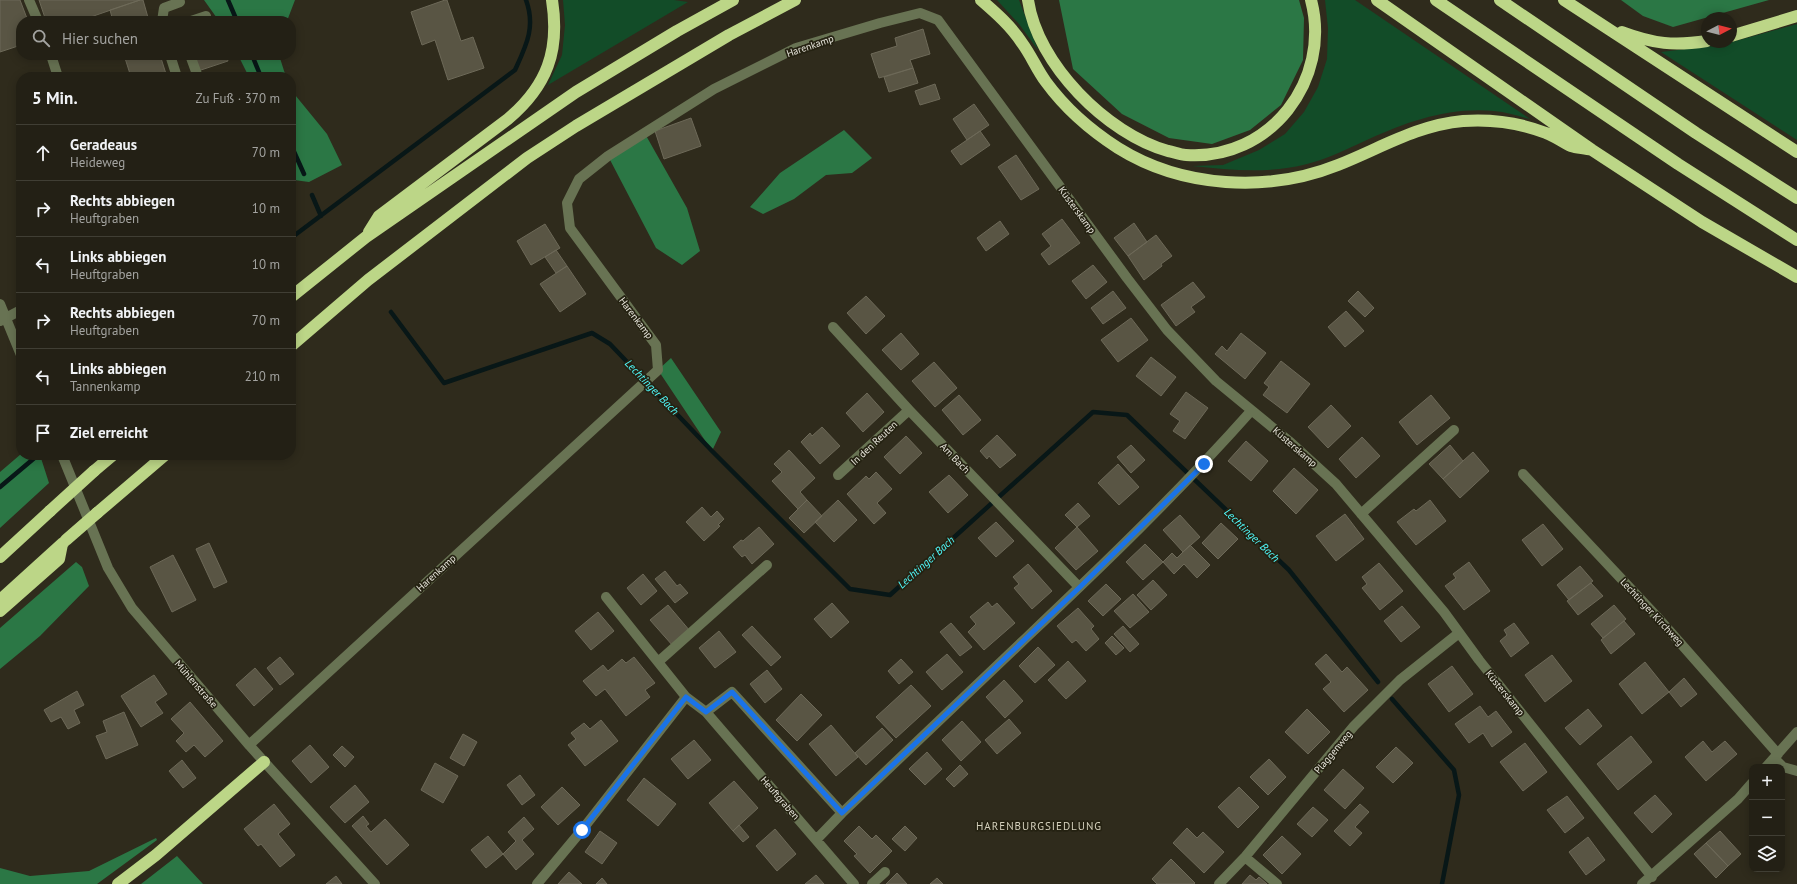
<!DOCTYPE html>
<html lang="de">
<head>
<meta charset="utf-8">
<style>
	:root { --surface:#232015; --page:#2f2d22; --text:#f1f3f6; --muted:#a3a3a0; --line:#403e34 }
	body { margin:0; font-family:"PT Sans",sans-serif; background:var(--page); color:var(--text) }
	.controls { position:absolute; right:12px; bottom:12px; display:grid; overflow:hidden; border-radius:8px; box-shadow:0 2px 10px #0003 }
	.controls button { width:36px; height:36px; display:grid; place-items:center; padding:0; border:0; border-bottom:1px solid var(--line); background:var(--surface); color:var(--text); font:20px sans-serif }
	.compass { position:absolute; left:1701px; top:12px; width:36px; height:36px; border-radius:50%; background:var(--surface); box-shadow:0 2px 10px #0003; rotate:83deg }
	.stop { position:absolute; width:12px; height:12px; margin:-9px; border:3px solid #1a73e8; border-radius:50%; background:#fff }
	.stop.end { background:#1a73e8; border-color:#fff; box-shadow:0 1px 4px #0008 }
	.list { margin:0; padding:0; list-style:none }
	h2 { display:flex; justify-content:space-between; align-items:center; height:52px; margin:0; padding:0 16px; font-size:17px }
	h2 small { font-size:13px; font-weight:400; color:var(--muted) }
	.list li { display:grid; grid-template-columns:26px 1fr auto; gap:12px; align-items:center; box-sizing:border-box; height:56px; padding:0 16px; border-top:1px solid var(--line) }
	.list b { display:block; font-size:15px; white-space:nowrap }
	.list p { margin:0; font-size:13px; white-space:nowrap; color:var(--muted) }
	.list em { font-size:13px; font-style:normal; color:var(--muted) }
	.icon { flex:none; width:22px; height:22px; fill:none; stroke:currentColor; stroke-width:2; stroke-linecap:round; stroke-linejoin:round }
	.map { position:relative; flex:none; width:1797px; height:884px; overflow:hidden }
	.search { position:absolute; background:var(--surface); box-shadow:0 2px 10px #0003; left:16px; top:16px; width:280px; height:44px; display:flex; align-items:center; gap:10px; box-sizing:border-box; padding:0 14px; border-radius:16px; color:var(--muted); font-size:15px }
	.panel { position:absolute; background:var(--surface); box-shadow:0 2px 10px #0003; left:16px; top:72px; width:280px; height:388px; border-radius:16px }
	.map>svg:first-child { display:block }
</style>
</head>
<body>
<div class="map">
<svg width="1797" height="884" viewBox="0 0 1797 884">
	<rect width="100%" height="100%" fill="#2f2b1c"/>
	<path fill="#124c28" d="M563,0h111l14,2 -140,83 14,-30 3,-30z
		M997,0h22l19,50 -19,-26z
		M1325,0h30l175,119c-12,-3 -24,-7 -36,-8 -45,-4 -85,10 -125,28 -20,9 -41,20 -62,25 -38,10 -76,6 -115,2l31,-1 36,-15 26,-16 19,-22 14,-25 9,-28 1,-31z
		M1797,24v116l-136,-88 60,-7z"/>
	<path fill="#2b7745" d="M204,0h91l-8,21h-68z
		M1059,0h240l5,18 -1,42 -22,45 -31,25 -38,14 -43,-6 -47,-24 -49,-45z
		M1621,0h148l-96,27 -30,-11z
		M238,55h41l7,22h-37z
		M291,90l36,44 15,31 -33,17 -15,-2 -3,-8z
		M844,130l28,28 -20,15 -26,2 -32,24 -31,15 -13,-7 30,-34z
		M644,132l43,76 13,43 -18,14 -26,-17 -48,-92z
		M671,358l50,74 -9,19 -54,-81z
		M21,454v1h19l9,28 -49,45v-56z
		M76,562l6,5 7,19 -49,50 -40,33v-41z
		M156,838l1,2 -60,44h-97v-16l30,8 59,-5z
		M177,856l26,28h-62z"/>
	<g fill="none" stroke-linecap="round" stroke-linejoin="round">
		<path stroke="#081717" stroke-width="4.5" d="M228,0l9,21
			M252,55l9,22
			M291,145l13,29
			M312,195l9,21
			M291,238l224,-168c11,-24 21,-43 11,-70
			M391,312l53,71 148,-50 18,11 102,107 138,138 40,6 203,-183 34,3 162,155 89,112
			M0,487l38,-32
			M1392,699l62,71 5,25 -17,89"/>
	</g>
	<path fill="#595544" stroke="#6d6958" d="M0,0h20l8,21h-7v24l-21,7z
		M39,0h101l-61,21h-33z
		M140,0h3l6,21h-36l-3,-11z
		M445,0h2l14,41 12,-4 11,31 -36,12 -13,-40 -13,5 -11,-33z
		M923,29l7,25 -20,6 3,8 -34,10 -8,-24 26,-8 -2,-8z
		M124,55h36l7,22h-36z
		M193,55h33l2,6 -30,10z
		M913,68l5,15 -29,9 -5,-15z
		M935,84l5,15 -20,6 -5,-14z
		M974,104l15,21 -22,15 -14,-21z
		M691,118l10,28 -37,13 -9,-28z
		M980,131l10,14 -29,20 -10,-14z
		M1016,155l23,34 -18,11 -23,-33z
		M1062,219l18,24 -31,22 -8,-11 10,-8 -9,-12z
		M1000,221l9,13 -23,17 -9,-13z
		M1134,223l13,19 -19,14 -14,-18z
		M545,224l15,24 -29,17 -14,-24z
		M1156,235l16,21 -11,8 1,2 -18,14 -16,-24z
		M556,250l11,16 -11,7 -11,-16z
		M1093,265l14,17 -21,17 -14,-18z
		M567,266l19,28 -26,18 -20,-28z
		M1193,282l12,15 -14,10 4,5 -19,14 -15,-21z
		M1113,291l13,17 -23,16 -12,-16z
		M1358,291l16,17 -9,9 -17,-16z
		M866,296l19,20 -19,18 -19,-21z
		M1346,311l18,20 -19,16 -17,-20z
		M1131,318l17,22 -30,22 -17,-22z
		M901,333l18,21 -18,16 -19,-20z
		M1241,333l25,20 -21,26 -30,-25 7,-8 5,5z
		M1151,357l25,20 -15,19 -25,-20z
		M1281,361l29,23 -23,29 -24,-18 6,-8 -5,-4z
		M934,362l23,26 -22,19 -23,-26z
		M1186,392l22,16 -23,31 -12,-8 7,-10 -10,-7z
		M867,393l17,19 -21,20 -17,-19z
		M959,395l22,25 -18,15 -21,-25z
		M1431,395l19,23 -33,27 -18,-23z
		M1331,405l20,21 -23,22 -20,-21z
		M822,427l18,19 -20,18 -19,-22 9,-9 2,3z
		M997,435l19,20 -16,13 -11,-12 -2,3 -7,-8z
		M906,436l16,17 -22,21 -16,-17z
		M1362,437l18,19 -24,22 -17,-19z
		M1246,441l22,20 -17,20 -23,-20z
		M1131,445l14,15 -14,13 -14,-16z
		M1450,445l13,16 -20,18 -14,-15z
		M789,450l26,28 -15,14 7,8 -9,9 -26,-28 10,-9 -8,-8z
		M1473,452l16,19 -29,27 -17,-19z
		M1118,464l21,23 -20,18 -21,-22z
		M1294,468l24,22 -22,24 -23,-23z
		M876,472l16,17 -15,14 9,10 -12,11 -27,-30 19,-18 3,3z
		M949,475l19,20 -20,18 -19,-21z
		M807,500l15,16 -18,17 -15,-15z
		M838,500l19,20 -23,22 -19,-20z
		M1430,500l16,21 -30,24 -19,-23 17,-13 2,2z
		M1078,503l12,13 -13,11 -12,-12z
		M702,507l9,10 6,-6 7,8 -6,6 2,1 -16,15 -18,-19z
		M1345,514l19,25 -28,22 -20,-25z
		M1180,515l20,22 -17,15 -20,-22z
		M996,522l18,19 -18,16 -18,-19z
		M1221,523l17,16 -20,20 -16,-16z
		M1543,524l20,25 -21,17 -20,-26z
		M759,527l15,17 -22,20 -7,-9 -3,2 -9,-10 8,-7 2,1z
		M1077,527l21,24 -22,19 -21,-22z
		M209,543l18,39 -13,6 -18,-39z
		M1145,544l18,18 -20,18 -17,-18z
		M1190,545l20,20 -13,13 -13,-14 -10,10 -11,-12 9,-9 5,5z
		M173,555l23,45 -24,12 -22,-45z
		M1469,562l21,29 -26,19 -19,-24 11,-8 -3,-4z
		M1379,563l24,28 -23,19 -18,-22 5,-4 -5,-7z
		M1028,564l24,27 -20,18 -18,-21 5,-4 -6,-7z
		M1580,566l13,15 -24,19 -12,-15z
		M665,571l12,15 3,-2 8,9 -13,10 -20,-24z
		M643,574l14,17 -16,14 -14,-17z
		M1153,580l14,15 -16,15 -14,-15z
		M1591,583l12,13 -25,19 -11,-14z
		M1106,584l15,15 -18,17 -15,-15z
		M1133,594l16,18 -19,16 -16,-17z
		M988,602l4,5 5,-4 18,20 -31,27 -16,-18 8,-8 -6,-7z
		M832,603l17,19 -18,16 -17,-19z
		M668,605l22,26 -17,15 -23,-26z
		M1614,605l12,14 -23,19 -12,-14z
		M1402,606l18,21 -19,15 -17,-21z
		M1078,608l16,18 -3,3 8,10 -13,12 -10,-11 -4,3 -15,-17z
		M598,612l16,19 -23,19 -16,-19z
		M1624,621l11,13 -24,20 -10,-14z
		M951,623l21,24 -12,9 -20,-24z
		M1514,623l15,20 -18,14 -11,-16 7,-6 -3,-5z
		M752,626l29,31 -10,9 -29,-31z
		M1123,626l16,18 -9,8 -16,-18z
		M719,631l17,21 -21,16 -16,-20z
		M1112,636l12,12 -8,7 -11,-12z
		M1038,647l17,18 -20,18 -16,-17z
		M947,654l16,18 -21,18 -16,-18z
		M1326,654l16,18 5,-5 21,23 -24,22 -21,-23 8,-7 -16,-18z
		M1552,655l20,26 -27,21 -20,-27z
		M280,657l14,17 -14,11 -13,-17z
		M634,657l21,26 -10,7 5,7 -24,19 -21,-27 -9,7 -13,-15 20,-16 5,6 14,-12 4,4z
		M901,659l12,13 -14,12 -11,-13z
		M1068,661l18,20 -20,18 -18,-19z
		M1645,662l24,30 -27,22 -23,-30z
		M1452,666l21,28 -24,18 -21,-28z
		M255,668l18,21 -19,17 -18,-21z
		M767,670l15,19 -17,14 -15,-19z
		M154,675l13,19 -12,8 8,11 -22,14 -20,-31z
		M1684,678l13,16 -16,13 -12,-15z
		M1004,680l19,21 -18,17 -19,-21z
		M911,685l20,21 -35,32 -20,-21z
		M77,691l7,14 -10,5 6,13 -12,6 -7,-12 -10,5 -7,-12z
		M801,694l21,21 -25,26 -21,-21z
		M190,702l33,39 -18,16 -11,-12 -8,7 -10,-11 8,-8 -13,-14z
		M1480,706l8,11 8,-6 16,21 -20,15 -9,-14 -14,10 -14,-19z
		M1307,709l23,23 -22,22 -23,-22z
		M1588,709l14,17 -22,19 -15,-17z
		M124,712l14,33 -32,14 -10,-23 11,-4 -4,-11z
		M1009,719l12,14 -24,21 -12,-14z
		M601,720l17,21 -33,25 -17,-21 8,-6 -5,-6 13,-10 6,6z
		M962,721l19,21 -20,19 -19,-21z
		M831,725l27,32 -22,19 -27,-32z
		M882,728l11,12 -27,25 -11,-12z
		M463,734l14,8 -13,24 -14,-8z
		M1631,736l21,26 -34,28 -21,-26z
		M694,740l17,20 -23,19 -17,-20z
		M1703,741l9,11 13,-11 12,13 -31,27 -21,-24z
		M1525,743l22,29 -24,19 -23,-29z
		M310,745l19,22 -18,16 -19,-22z
		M342,746l12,11 -9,10 -12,-12z
		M1396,747l17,16 -20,20 -17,-16z
		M927,752l15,17 -17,16 -16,-16z
		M1269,759l17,18 -18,18 -18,-18z
		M182,760l14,18 -13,10 -14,-17z
		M435,763l23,13 -15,27 -22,-13z
		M960,765l8,9 -14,13 -8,-8z
		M1343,769l21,19 -19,21 -21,-19z
		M520,775l15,20 -13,10 -15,-20z
		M644,778l32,26 -18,22 -31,-26z
		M734,781l24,27 -25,23 -24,-28z
		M355,785l14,17 -24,21 -15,-16z
		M562,787l18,18 -22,20 -17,-18z
		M1239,787l20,20 -21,21 -20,-21z
		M1655,795l17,19 -20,19 -18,-20z
		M1567,796l17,22 -19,15 -18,-23z
		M274,804l16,20 -12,10 17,21 -15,12 -19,-23 -3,2 -14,-17z
		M1360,804l9,8 -14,15 7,6 -12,13 -16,-15z
		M1313,807l15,13 -16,17 -15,-13z
		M363,816l6,8 -3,2 5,6 14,-13 24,26 -22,20 -35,-39z
		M524,817l10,12 -12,11 12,14 -18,16 -13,-16 13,-13 -8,-9z
		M739,825l10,12 -6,5 -10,-11z
		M859,826l13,13 4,-4 16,16 -22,22 -16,-17 3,-2 -13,-13z
		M905,826l12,12 -12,13 -13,-12z
		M1187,828l10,10 6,-6 21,20 -20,21 -31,-30z
		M775,829l21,25 -19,17 -21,-25z
		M600,831l17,12 -15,21 -17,-12z
		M1720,831l21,23 -13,12 -22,-23z
		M488,836l15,18 -17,14 -15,-18z
		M1282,836l19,18 -19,20 -19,-19z
		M1588,837l17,23 -19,15 -17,-23z
		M1706,843l22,23 -12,12 -22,-24z
		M1171,859l24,24 -1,1h-37l-5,-5z
		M569,872l13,12h-24z
		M897,873l10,11h-21z
		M816,875l8,9h-19z
		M1250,875l6,5 3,-3 8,7h-25z
		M336,876l6,8h-16z
		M602,878l5,6h-11z
		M937,878l6,6h-13z"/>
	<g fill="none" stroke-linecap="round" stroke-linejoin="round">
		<path stroke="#687353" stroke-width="10" d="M29,0l9,21
			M162,21l2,-13 16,-6
			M191,21l15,-5
			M51,55l7,22
			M170,55l7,22
			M190,55l8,22
			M0,304l21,51
			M0,321l21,-11
			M833,327l76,83 170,177
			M62,455l46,113 24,40 117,137 126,139
			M1523,474l137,146 118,134
			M838,475l71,-65
			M1361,514l93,-84
			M606,597l80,100 20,15 148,172
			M658,662l109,-97
			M706,712l26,-20 110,121
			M249,745l409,-375 -2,-25 -86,-117 -3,-25 12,-24 29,-23 106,-67 82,-41 84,-25 40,-10 18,7 189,258 40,52 49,51 73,60 47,43 108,128 35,48 173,217
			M1774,758l9,9 14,4
			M1766,767l31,-35
			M816,840l26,-27c61,-58 122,-116 184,-175 77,-73 154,-147 225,-227
			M1245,857l32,27
			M537,884l45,-54 104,-133
			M872,884l13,-12
			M1219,884l26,-27 109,-131 46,-46 59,-47
			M1642,884l96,-85 14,-16"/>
		<path stroke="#bcd687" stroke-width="12" d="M981,0c15,13 30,26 41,43 9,12 15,27 24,39 19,26 44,48 72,66 64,40 150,45 220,17 41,-16 79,-40 125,-44 28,-2 57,2 83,12 9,3 16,9 25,13 6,2 14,2 21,4
			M1028,0c9,64 79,134 140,151 6,1 12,4 18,4 84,6 146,-75 125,-155
			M1377,0l215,150 110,72 95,55
			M1436,0l242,164 119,76
			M1500,0l196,133 101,65
			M1564,0l233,152
			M1622,32c32,12 52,14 85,9
			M1731,36l66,-20
			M369,232l10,-16 129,-97c39,-33 52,-68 44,-119
			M291,297l75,-60 210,-145 101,-61 56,-31
			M291,346l77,-66 159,-122 49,-32 153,-91 66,-35
			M94,471l19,-16
			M97,513l68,-58
			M0,557l50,-46
			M0,600l63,-57
			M0,611l59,-52 3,-15
			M118,884l38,-29 108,-93"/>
		<path stroke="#bcd687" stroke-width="12" d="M50,511l44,-40
			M66,540l31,-27"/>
	</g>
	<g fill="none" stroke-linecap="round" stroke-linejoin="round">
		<path stroke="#1a73e8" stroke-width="5" d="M582,830l104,-133 20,15 26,-20 110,121 238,-226 124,-123"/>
	</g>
	<g text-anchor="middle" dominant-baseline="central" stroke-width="3.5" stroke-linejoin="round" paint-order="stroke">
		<g font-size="10" fill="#e8e6dc" stroke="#252212">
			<text transform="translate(810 46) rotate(-19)">Harenkamp</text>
			<text transform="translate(1077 210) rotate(54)">Küsterskamp</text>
			<text transform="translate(636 318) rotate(53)">Harenkamp</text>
			<text transform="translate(874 443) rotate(-43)">In den Reuten</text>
			<text transform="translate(1295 447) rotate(41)">Küsterskamp</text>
			<text transform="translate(955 458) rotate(46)">Am Bach</text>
			<text transform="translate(436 573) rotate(-42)">Harenkamp</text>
			<text transform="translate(1652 612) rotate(47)">Lechtinger Kirchweg</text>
			<text transform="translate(196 684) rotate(49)">Mühlenstraße</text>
			<text transform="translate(1505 693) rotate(51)">Küsterskamp</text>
			<text transform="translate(1333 752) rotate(-50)">Plaggenweg</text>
			<text transform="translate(780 798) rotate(49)">Heuftgraben</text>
		</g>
		<g font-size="11" font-style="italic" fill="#50fdff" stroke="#252212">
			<text transform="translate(652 387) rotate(46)">Lechtinger Bach</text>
			<text transform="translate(1252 535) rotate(44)">Lechtinger Bach</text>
			<text transform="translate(926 562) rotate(-42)">Lechtinger Bach</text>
		</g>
		<g font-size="11" letter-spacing="1" fill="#d4d0bc" stroke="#252212">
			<text x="1039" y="826">HARENBURGSIEDLUNG</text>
		</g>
	</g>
</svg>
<div class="controls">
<button>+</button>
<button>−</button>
<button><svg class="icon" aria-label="layers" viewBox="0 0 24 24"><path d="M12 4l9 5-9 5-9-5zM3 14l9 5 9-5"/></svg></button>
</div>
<svg class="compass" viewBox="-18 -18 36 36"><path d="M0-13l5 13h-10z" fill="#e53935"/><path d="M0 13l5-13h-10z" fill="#a3a3a0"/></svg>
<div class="stop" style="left:582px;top:830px"></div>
<div class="stop end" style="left:1204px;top:464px"></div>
<div class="search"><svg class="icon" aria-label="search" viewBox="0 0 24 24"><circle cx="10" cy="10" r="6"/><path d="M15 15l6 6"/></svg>Hier suchen</div>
<section class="panel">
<h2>5 Min.<small>Zu Fuß · 370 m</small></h2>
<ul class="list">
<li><svg class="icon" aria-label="ahead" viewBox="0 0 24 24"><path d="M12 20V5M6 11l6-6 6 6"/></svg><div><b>Geradeaus</b><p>Heideweg</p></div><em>70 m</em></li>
<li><svg class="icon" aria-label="right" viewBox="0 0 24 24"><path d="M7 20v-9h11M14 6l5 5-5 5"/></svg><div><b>Rechts abbiegen</b><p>Heuftgraben</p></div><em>10 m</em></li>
<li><svg class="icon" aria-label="left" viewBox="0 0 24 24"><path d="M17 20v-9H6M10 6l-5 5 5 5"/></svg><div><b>Links abbiegen</b><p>Heuftgraben</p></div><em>10 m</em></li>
<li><svg class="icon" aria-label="right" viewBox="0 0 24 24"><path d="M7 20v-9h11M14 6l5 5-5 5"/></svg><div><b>Rechts abbiegen</b><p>Heuftgraben</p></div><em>70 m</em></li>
<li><svg class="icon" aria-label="left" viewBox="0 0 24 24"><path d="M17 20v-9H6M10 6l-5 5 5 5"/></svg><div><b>Links abbiegen</b><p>Tannenkamp</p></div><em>210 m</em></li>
<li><svg class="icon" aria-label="arrive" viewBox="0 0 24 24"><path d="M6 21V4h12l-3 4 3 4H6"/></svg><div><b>Ziel erreicht</b></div></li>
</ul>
</section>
</div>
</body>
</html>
